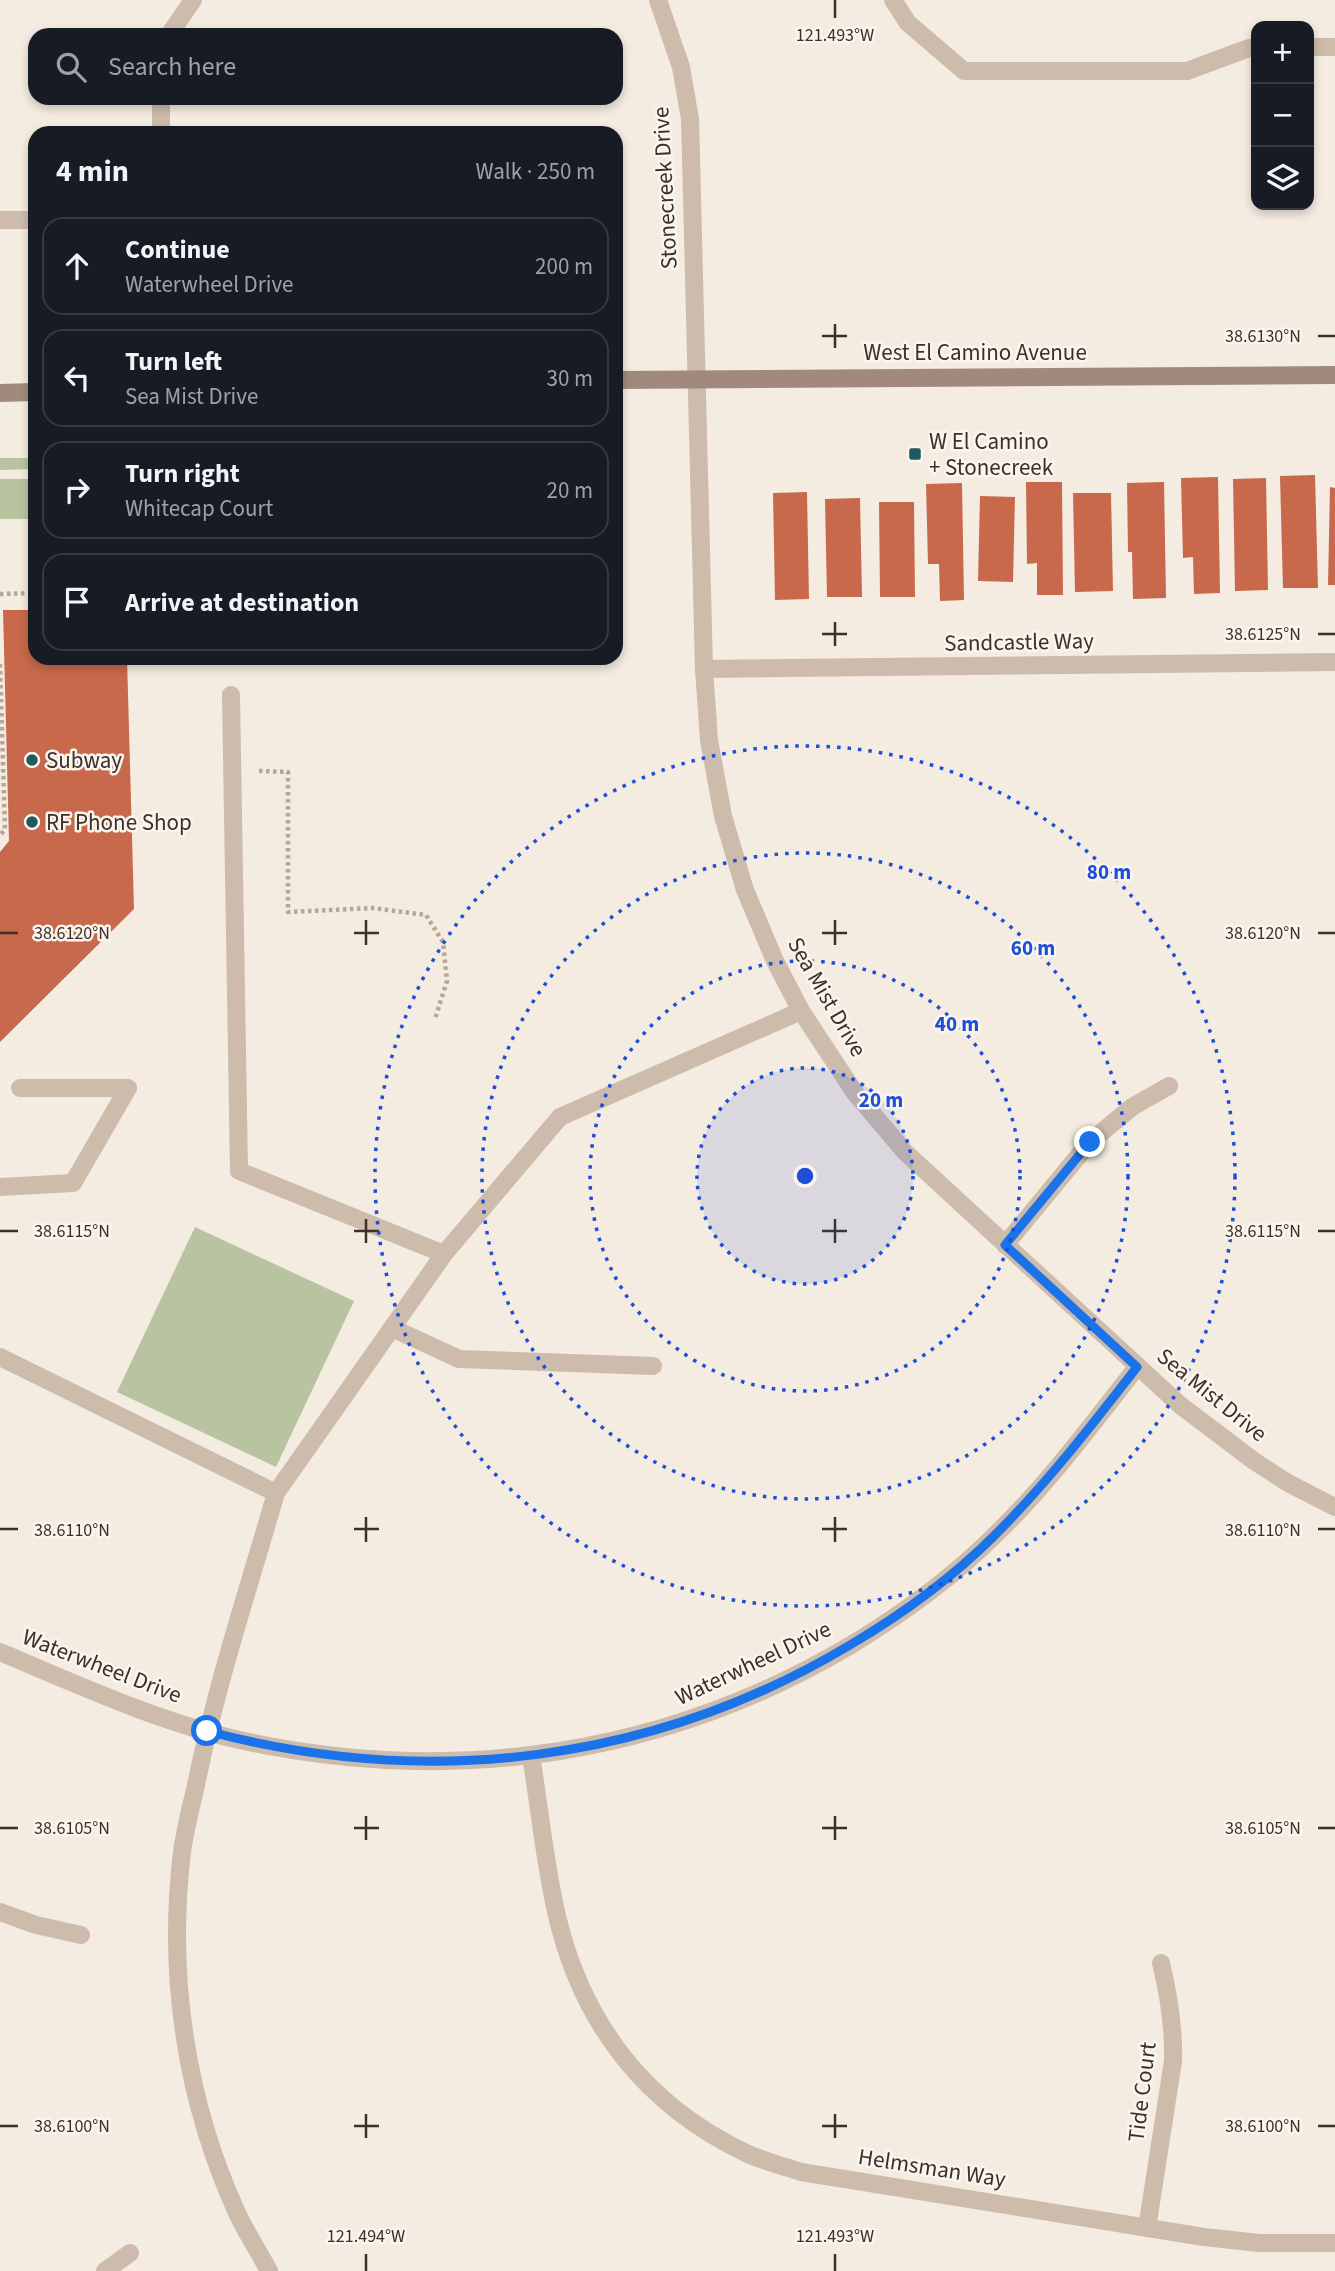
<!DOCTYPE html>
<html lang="en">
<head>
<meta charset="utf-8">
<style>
	:root { --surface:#171b24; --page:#242831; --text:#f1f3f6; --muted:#9ea1a6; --line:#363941 }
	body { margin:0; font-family:"Source Sans 3",sans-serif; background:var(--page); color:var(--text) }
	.controls { position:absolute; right:21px; top:21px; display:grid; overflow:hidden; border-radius:14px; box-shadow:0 4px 10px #0003 }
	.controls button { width:63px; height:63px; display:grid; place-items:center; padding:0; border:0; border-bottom:2px solid var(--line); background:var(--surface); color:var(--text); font:35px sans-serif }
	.stop { position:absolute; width:21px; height:21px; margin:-16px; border:5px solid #1a73e8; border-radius:50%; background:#fff }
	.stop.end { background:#1a73e8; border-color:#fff; box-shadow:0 2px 7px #0008 }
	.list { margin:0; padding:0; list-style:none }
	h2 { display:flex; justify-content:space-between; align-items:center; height:91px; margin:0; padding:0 28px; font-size:30px }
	h2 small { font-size:23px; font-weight:400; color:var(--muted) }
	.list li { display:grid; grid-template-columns:46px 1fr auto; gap:21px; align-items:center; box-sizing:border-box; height:98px; margin:0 14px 14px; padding:0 14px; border:2px solid var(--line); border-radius:21px }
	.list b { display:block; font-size:26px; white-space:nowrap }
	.list p { margin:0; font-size:23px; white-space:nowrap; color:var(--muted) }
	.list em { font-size:23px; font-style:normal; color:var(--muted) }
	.icon { flex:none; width:38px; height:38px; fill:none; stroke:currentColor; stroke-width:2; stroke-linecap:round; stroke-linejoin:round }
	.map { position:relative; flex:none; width:1335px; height:2271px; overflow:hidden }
	.search { position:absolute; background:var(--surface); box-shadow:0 4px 10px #0003; left:28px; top:28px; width:595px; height:77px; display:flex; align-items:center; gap:18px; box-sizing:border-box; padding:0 24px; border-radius:21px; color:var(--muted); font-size:26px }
	.panel { position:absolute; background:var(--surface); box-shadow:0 4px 10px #0003; left:28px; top:126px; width:595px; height:539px; border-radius:21px }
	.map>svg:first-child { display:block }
</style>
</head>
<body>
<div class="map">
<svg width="1335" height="2271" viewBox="0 0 1335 2271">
	<rect width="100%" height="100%" fill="#f4ebe1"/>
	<path fill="#b8c4a0" d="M0,458h35v11l-35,1z
		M0,479h35v40h-35z
		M195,1227l159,74 -78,166 -159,-75z"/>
	<path fill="#c8694b" d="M1315,475l3,113h-35l-3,-112z
		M1218,477l2,116 -26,1 -1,-37 -10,1 -2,-80z
		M1266,478l2,112 -33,1 -2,-112z
		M1026,482h36l1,113h-26v-32l-10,1z
		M1164,482l2,116 -33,1 -1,-47h-4l-1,-69z
		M962,483l2,117 -24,1 -1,-37h-11l-2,-80z
		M1330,487l5,1v97h-7z
		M807,492l2,107 -34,1 -2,-107z
		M1073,493h38l2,98 -38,1z
		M980,496l35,1 -2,85 -35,-1z
		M860,498l2,99h-35l-2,-98z
		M879,502h35l1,95h-35z
		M3,610h32v48h92l7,251 -134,133v-190l9,-11z"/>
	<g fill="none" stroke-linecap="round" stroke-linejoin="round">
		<path stroke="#b9a596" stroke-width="4.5" stroke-dasharray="3.5 3.5" stroke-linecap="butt" d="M0,594l35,-1
			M0,664l5,166 -5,5
			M259,771l29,1v140l85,-4 53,7 17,27 4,39 -12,38"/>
		<path stroke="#cdbbac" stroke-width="18" d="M893,0l15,23 56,48h223l62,-23h7
			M169,35l24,-35
			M1309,47h26
			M161,133v-35
			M0,220h35
			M231,695l8,476 205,83
			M0,1187l73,-4 55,-95h-108
			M392,1328l67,31 194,7
			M105,2271l25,-18"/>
		<path stroke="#cdbbac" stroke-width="18" d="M658,0l23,67 9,52 14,550 5,71 14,76 22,74 30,71 26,50 54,82 50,59 275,253 74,56 34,22 47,24
			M704,669l631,-7
			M1005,1245l85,-103 42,-35 37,-21
			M0,1357l276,136c-28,97 -60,193 -80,292 -5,22 -11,45 -14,67 -15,124 4,250 56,363 9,19 21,37 31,56
			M276,1493l168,-239 116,-137 241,-106
			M0,1652c79,33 160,71 244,89 211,45 420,15 607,-96 51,-31 101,-67 144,-110 53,-51 97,-111 142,-168
			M531,1756c9,54 14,111 27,164 26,106 89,186 188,233 17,8 37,13 55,19l403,65 55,6h76
			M0,1912l36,13 45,10
			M1147,2228l26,-167c1,-34 -4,-65 -12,-98"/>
		<path stroke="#a18a7d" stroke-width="18" d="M616,380l719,-5
			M0,393l35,-1"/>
	</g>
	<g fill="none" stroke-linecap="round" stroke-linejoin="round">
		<path stroke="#1a73e8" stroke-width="9" d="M207,1731c221,59 446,32 643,-86 51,-30 102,-67 145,-110 52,-52 97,-110 142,-168l-132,-122 85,-103"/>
	</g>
	<path fill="none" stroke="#3b302b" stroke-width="2.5" d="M835,0v18M835,324v24M822,336h25M1318,336h17M835,622v24M822,634h25M1318,634h17M366,920v25M835,920v25M0,933h18M354,933h25M822,933h25M1318,933h17M366,1219v24M835,1219v24M0,1231h18M354,1231h25M822,1231h25M1318,1231h17M366,1517v25M835,1517v25M0,1529h18M354,1529h25M822,1529h25M1318,1529h17M366,1816v24M835,1816v24M0,1828h18M354,1828h25M822,1828h25M1318,1828h17M366,2114v24M835,2114v24M0,2126h18M354,2126h25M822,2126h25M1318,2126h17M366,2254v17M835,2254v17"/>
	<circle cx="805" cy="1176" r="108" fill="#1d4ed8" fill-opacity=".12"/>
	<g fill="none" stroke="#1d4ed8" stroke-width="3.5" stroke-dasharray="3.5 7">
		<circle cx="805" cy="1176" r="108"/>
		<circle cx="805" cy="1176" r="215"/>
		<circle cx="805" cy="1176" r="323"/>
		<circle cx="805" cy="1176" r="430"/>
	</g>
	<g fill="#1f5a5e" stroke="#fbf5ee" stroke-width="2.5">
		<rect x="908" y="447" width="14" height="14" rx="3.5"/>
		<circle cx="32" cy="760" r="7"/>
		<circle cx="32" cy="822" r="7"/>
	</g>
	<g text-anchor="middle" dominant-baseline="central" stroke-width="5" stroke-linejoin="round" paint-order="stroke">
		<g font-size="23" fill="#3b302b" stroke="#fbf5ee">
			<text transform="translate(665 188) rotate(-93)">Stonecreek Drive</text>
			<text x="975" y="352">West El Camino Avenue</text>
			<text transform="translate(1019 642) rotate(-1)">Sandcastle Way</text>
			<text transform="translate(827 997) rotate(60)">Sea Mist Drive</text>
			<text transform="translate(1212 1395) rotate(39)">Sea Mist Drive</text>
			<text transform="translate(753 1663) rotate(-25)">Waterwheel Drive</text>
			<text transform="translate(102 1666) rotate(21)">Waterwheel Drive</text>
			<text transform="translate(1142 2092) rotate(-83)">Tide Court</text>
			<text transform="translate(932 2168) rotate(9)">Helmsman Way</text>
		</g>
		<g font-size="23" fill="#3b302b" stroke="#fbf5ee" text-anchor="start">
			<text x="929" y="441">W El Camino<tspan x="929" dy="26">+ Stonecreek</tspan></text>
			<text x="46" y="760">Subway</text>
			<text x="46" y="822">RF Phone Shop</text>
		</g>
	</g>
	<g font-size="18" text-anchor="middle" fill="#3b302b" stroke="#fbf5ee" stroke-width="5" stroke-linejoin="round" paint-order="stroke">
		<text x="835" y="41">121.493°W</text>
		<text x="1263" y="342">38.6130°N</text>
		<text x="1263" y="640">38.6125°N</text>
		<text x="72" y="939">38.6120°N</text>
		<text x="1263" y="939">38.6120°N</text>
		<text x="72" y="1237">38.6115°N</text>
		<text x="1263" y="1237">38.6115°N</text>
		<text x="72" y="1536">38.6110°N</text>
		<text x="1263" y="1536">38.6110°N</text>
		<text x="72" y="1834">38.6105°N</text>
		<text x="1263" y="1834">38.6105°N</text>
		<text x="72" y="2132">38.6100°N</text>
		<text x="1263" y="2132">38.6100°N</text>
		<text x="366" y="2242">121.494°W</text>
		<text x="835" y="2242">121.493°W</text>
	</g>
	<circle cx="805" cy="1176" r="10" fill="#1d4ed8" stroke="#fbf5ee" stroke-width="3.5"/>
	<g font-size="21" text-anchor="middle" font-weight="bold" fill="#1d4ed8" stroke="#fbf5ee" stroke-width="5" stroke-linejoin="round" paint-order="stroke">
		<text x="1109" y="879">80 m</text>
		<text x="1033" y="955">60 m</text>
		<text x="957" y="1031">40 m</text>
		<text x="881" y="1107">20 m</text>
	</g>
</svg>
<div class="controls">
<button>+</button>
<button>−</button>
<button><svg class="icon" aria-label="layers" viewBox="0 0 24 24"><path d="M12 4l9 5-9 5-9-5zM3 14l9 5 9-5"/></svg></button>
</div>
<div class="stop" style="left:207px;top:1731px"></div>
<div class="stop end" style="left:1090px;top:1142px"></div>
<div class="search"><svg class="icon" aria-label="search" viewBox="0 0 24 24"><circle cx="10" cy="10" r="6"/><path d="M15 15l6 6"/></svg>Search here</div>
<section class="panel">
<h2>4 min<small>Walk · 250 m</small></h2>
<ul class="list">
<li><svg class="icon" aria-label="ahead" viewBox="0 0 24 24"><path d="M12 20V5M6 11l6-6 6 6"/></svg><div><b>Continue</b><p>Waterwheel Drive</p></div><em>200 m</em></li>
<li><svg class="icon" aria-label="left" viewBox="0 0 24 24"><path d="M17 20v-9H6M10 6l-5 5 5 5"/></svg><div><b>Turn left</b><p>Sea Mist Drive</p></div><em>30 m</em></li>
<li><svg class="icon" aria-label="right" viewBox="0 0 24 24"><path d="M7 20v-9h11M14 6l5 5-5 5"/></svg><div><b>Turn right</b><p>Whitecap Court</p></div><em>20 m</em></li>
<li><svg class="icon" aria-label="arrive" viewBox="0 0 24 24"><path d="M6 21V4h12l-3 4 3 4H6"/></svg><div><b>Arrive at destination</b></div></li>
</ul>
</section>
</div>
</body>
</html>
